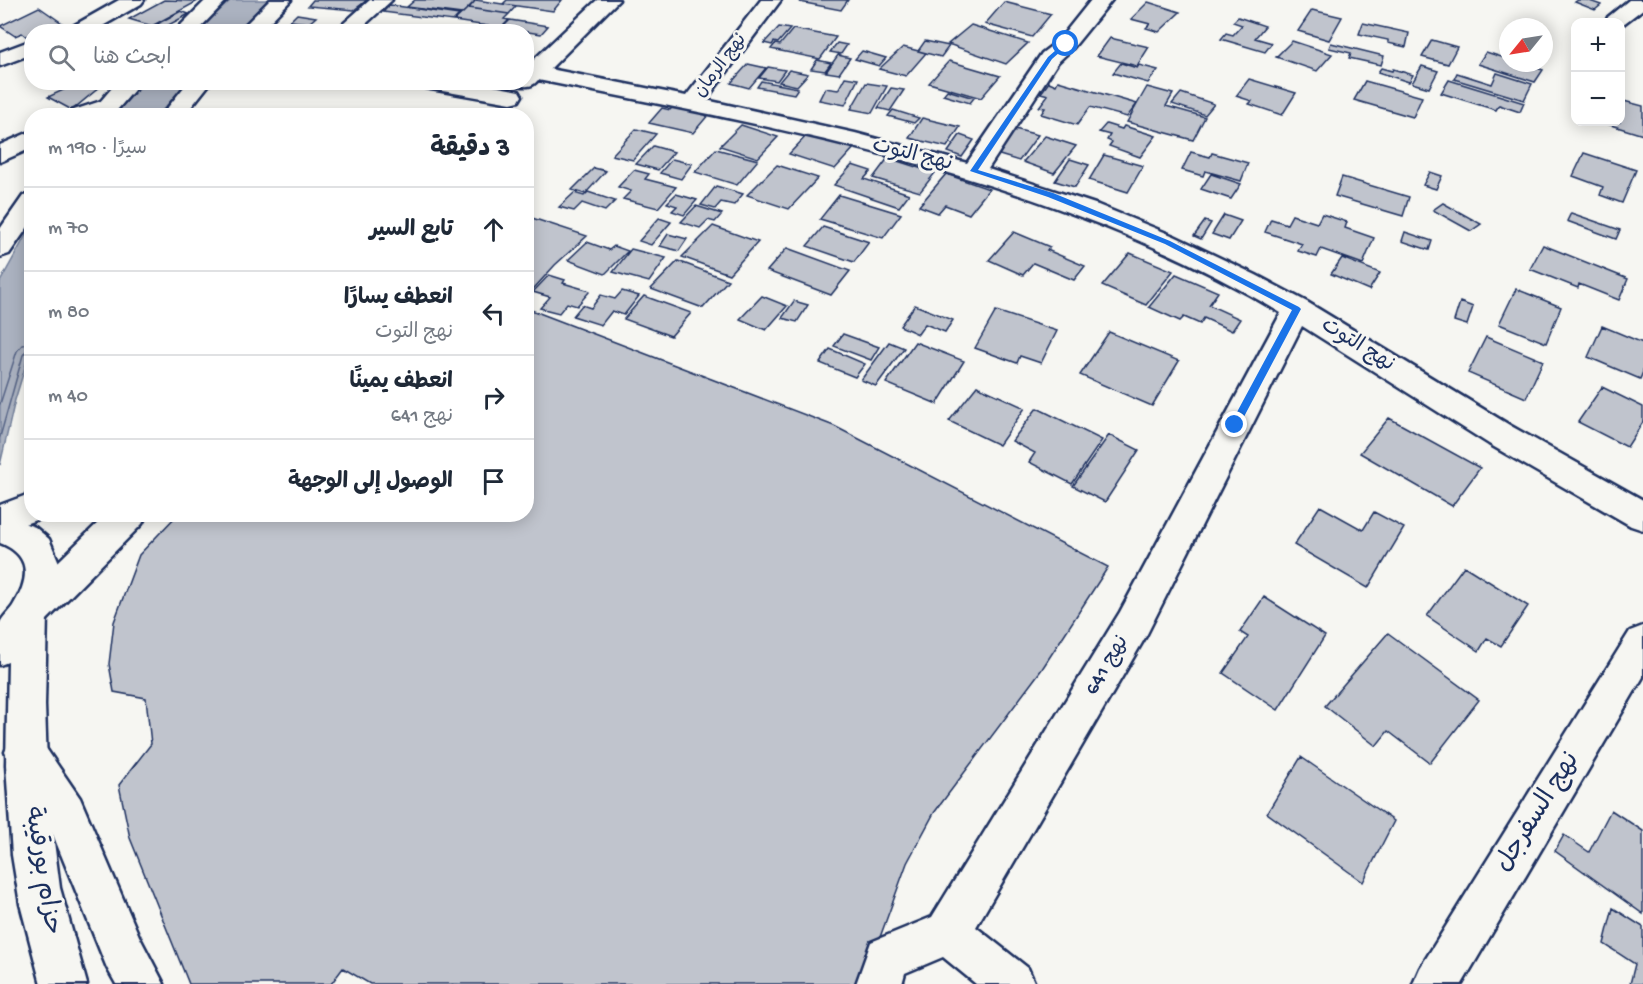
<!DOCTYPE html>
<html lang="ar">
<head>
<meta charset="utf-8">
<style>
	:root { --surface:#fff; --page:#f6f6f7; --text:#1f2937; --muted:#747a83; --line:#e0e1e3 }
	body { margin:0; font-family:"Gochi Hand","Playpen Sans Arabic",sans-serif; background:var(--page); color:var(--text); direction:rtl }
	.controls { position:absolute; right:18px; top:18px; display:grid; overflow:hidden; border-radius:12px; box-shadow:0 3px 15px #0003 }
	.controls button { width:54px; height:54px; display:grid; place-items:center; padding:0; border:0; border-bottom:2px solid var(--line); background:var(--surface); color:var(--text); font:30px sans-serif }
	.compass { position:absolute; left:1499px; top:18px; width:54px; height:54px; border-radius:50%; background:var(--surface); box-shadow:0 3px 15px #0003; rotate:240deg }
	.stop { position:absolute; width:18px; height:18px; margin:-14px; border:4px solid #1a73e8; border-radius:50%; background:#fff }
	.stop.end { background:#1a73e8; border-color:#fff; box-shadow:0 2px 6px #0008 }
	.list { margin:0; padding:0; list-style:none }
	h2 { display:flex; justify-content:space-between; align-items:center; height:78px; margin:0; padding:0 24px; font-size:26px }
	h2 small { font-size:20px; font-weight:400; color:var(--muted) }
	.list li { display:grid; grid-template-columns:39px 1fr auto; gap:18px; align-items:center; box-sizing:border-box; height:84px; padding:0 24px; border-top:2px solid var(--line) }
	.list b { display:block; font-size:22px; white-space:nowrap }
	.list p { margin:0; font-size:20px; white-space:nowrap; color:var(--muted) }
	.list em { font-size:20px; font-style:normal; color:var(--muted) }
	.icon { flex:none; width:33px; height:33px; fill:none; stroke:currentColor; stroke-width:2; stroke-linecap:round; stroke-linejoin:round }
	.map { position:relative; flex:none; width:1643px; height:984px; overflow:hidden; direction:ltr }
	.search { position:absolute; background:var(--surface); box-shadow:0 3px 15px #0003; left:24px; top:24px; width:510px; height:66px; display:flex; align-items:center; gap:15px; box-sizing:border-box; padding:0 21px; border-radius:24px; color:var(--muted); font-size:22px }
	.panel { position:absolute; background:var(--surface); box-shadow:0 3px 15px #0003; left:24px; top:108px; width:510px; height:414px; border-radius:24px; direction:rtl }
	.map>svg:first-child { display:block }
</style>
</head>
<body>
<div class="map">
<svg width="1643" height="984" viewBox="0 0 1643 984">
	<rect width="100%" height="100%" fill="#f6f6f2"/>
	<filter id="ink" filterUnits="userSpaceOnUse"><feTurbulence type="fractalNoise" baseFrequency=".0167" numOctaves="2"/><feDisplacementMap in="SourceGraphic" scale="12" xChannelSelector="R" yChannelSelector="G"/><feConvolveMatrix kernelMatrix="1 2 1 2 8 2 1 2 1" color-interpolation-filters="sRGB"/></filter>
	<g filter="url(#ink)">
		<path fill="#abb2c0" stroke="#717e99" stroke-width="1.5" d="M231,0h39l-32,31h-41z
			M144,83h43l-29,32h-44z
			M31,226v122l-16,52 -15,65v-183z"/>
		<g fill="none" stroke-linecap="round" stroke-linejoin="round">
			<path stroke="#556385" stroke-width="1.5" d="M0,404l17,-53 5,-6 10,-2
				M0,437l23,-82 3,-4 6,-1"/>
		</g>
		<path fill="#c0c4cd" stroke="#1b2f5e" stroke-width="1.5" d="M164,0l34,1 -46,25 -23,-7z
			M313,0h54l-13,10 -46,-4z
			M415,0h61l-14,14 -55,-7z
			M476,0l40,6 -7,8 -40,-6z
			M507,0h55l-9,11 -50,-7z
			M802,0h46l-7,10 -41,-8z
			M1578,0h9l14,5 -6,5 -20,-8z
			M1004,2l47,12 -19,23 -47,-13z
			M1148,2l32,10 -21,20 -13,-4 4,-4 -19,-5z
			M390,5l69,10 -6,6 -70,-9z
			M39,7l23,16 -21,9h-9v3l-5,2 -5,-4 -7,3 -15,-10z
			M468,8l41,6 -5,5 5,1 -8,8 -47,-7z
			M1312,10l30,7 -13,23 -31,-9z
			M181,11l8,3 -24,13 -8,-3z
			M297,14l19,3 -7,6 -19,-2z
			M1238,17l27,9 -10,12 17,5 -7,9 -44,-13 5,-6 7,2 9,-10 -9,-3z
			M510,20l38,6 -7,8 -39,-6z
			M289,21l19,3 -9,7 2,1h-22z
			M1363,23l46,10 -3,14 -18,-4v-3l-29,-6z
			M971,25l57,18 -22,21 -58,-20z
			M779,27l11,2 -12,14 -4,-1 -2,3 -8,-2z
			M793,29l43,8 -16,22 -49,-10 4,-5 5,1z
			M1110,38l39,9 -12,19 -40,-10z
			M1432,40l25,7 -9,17 -26,-7z
			M925,41l24,5 -8,11 -23,-6z
			M1292,41l40,13 -15,17 -41,-14z
			M837,43l10,2 -6,9 -11,-2z
			M1331,43l53,13 -3,9 -32,-7 2,-5 -22,-5z
			M903,47l23,6 -20,23 -27,-7z
			M862,51l24,7 -7,8 -24,-7z
			M1486,52l22,7v4h14l21,7 -8,12 -57,-18z
			M838,55l12,3 -11,16 -13,-2z
			M817,60l14,3 -6,8 -14,-2z
			M949,61l51,15 -19,22 -52,-15z
			M1121,63l16,5 2,-3 19,5 -10,13 -35,-10z
			M748,64l18,4 -17,20 -18,-5z
			M1422,66l16,5 -9,17 -17,-5z
			M768,67l17,3 -8,11 -18,-3z
			M1381,68l11,3 1,-2 20,6 -4,7 -31,-10z
			M789,70l19,4 -11,12 -18,-4z
			M1457,73l35,11 5,-11 35,11 -8,16 -70,-21z
			M845,77l13,2 -13,26 -26,-5 6,-12 13,2z
			M1249,79l47,14 -14,22 -33,-11 3,-3 -16,-5z
			M1449,80l75,23 -4,9 -21,-7 -3,5 -55,-17z
			M761,81l37,7 -4,6 -37,-7z
			M1058,81l79,23 -10,13 -37,-10 -13,18 -36,-11 4,-6 -6,-1 9,-12 -7,-2 8,-11 7,3z
			M1365,81l57,16 -9,20 -59,-17z
			M106,82l-34,28 -24,-13 24,-11 -3,-4z
			M866,83l21,3 -15,27 -21,-4z
			M1147,87l26,7 -7,12 39,11 -12,23 -66,-18z
			M891,88l13,2 -14,21 -12,-3z
			M947,90l27,8 -4,5 -27,-8z
			M1181,93l33,11 -9,11 -33,-11z
			M1620,100l23,6v29l-39,-12 16,-1z
			M675,105l35,8 -17,20 -44,-10 13,-15 8,2z
			M893,110l26,8 -5,5 -26,-7z
			M922,118l38,9 -13,20 -38,-9z
			M1106,124l16,5 2,-3 32,10 -16,21 -31,-11 3,-4 -5,-2 3,-5 -11,-3z
			M741,125l37,12 -20,21 -38,-12z
			M1011,128l27,7 -19,26 -26,-8z
			M636,129l20,5 -23,26 -21,-5z
			M808,134l46,14 -19,21 -46,-15z
			M960,135l14,5 -12,17 -14,-5z
			M1045,136l31,10 -22,27 -31,-11z
			M653,146l21,6 -16,18 -22,-6z
			M716,149l42,11 -21,25 -42,-13z
			M1191,152l19,5 2,-4 36,10 -7,18 -36,-10 -2,5 -21,-6z
			M1584,153l52,17 -14,33 -22,-8 3,-8 -30,-11z
			M1104,155l39,11 -15,26 -39,-12z
			M888,158l47,15 -15,19 -47,-14z
			M672,159l20,5 -11,15 -21,-6z
			M1070,159l19,6 -14,22 -20,-6z
			M777,165l41,13 -29,31 -42,-14z
			M852,165l19,6 -7,8 45,15 -10,13 -65,-22z
			M594,168l12,3 -21,23 -13,-4z
			M634,170l15,4 -4,5 31,8 -18,21 -35,-9 8,-8 -13,-4z
			M1430,172l12,4 -6,13 -13,-4z
			M946,174l43,15 -20,25 -24,-9 -7,8 -19,-7z
			M1211,174l30,10 -10,15 -30,-10z
			M1342,177l67,20 -6,19 -68,-20z
			M716,186l27,8 -9,11 -13,-3 -6,7 -14,-4z
			M588,192l27,9 -10,10 -23,-8 -8,8 -15,-4 15,-14 10,3z
			M676,194l21,6 -13,15 -12,-4 5,-5 -10,-3z
			M839,195l62,19 -18,24 -63,-19z
			M1443,203l38,21 -10,7 -38,-21z
			M696,206l26,8 -7,8 -7,-2 -8,8 -19,-6z
			M1571,213l49,17 -4,9 -49,-18z
			M1322,214l25,8 -2,6 29,10 -11,26 -42,-15 -4,8 -19,-6 4,-7 -37,-12 6,-13 16,5 5,-9 25,8z
			M1224,215l17,6 -12,19 -17,-6z
			M526,216l61,20 -32,29 -29,32z
			M659,218l12,4 -20,23 -12,-4z
			M1205,221l6,2 -10,16 -7,-3z
			M713,226l45,16 -29,32 -47,-17z
			M823,227l46,15 -15,20 -47,-16z
			M1014,232l36,15 -3,3 38,16 -11,14 -41,-17 -10,12 -34,-15z
			M1405,232l27,9 -3,9 -27,-9z
			M668,234l19,5 -8,12 -19,-5z
			M587,242l22,8 5,-4 14,5 -23,23 -37,-14z
			M1543,245l85,34 -9,21 -40,-16 -1,4 -48,-19z
			M787,248l63,23 -19,24 -64,-24z
			M631,249l35,9 -17,24 -36,-10z
			M1130,253l43,18 -27,34 -44,-19z
			M1342,258l38,15 -11,17 -38,-16z
			M678,261l50,19 -25,28 -52,-19z
			M1176,274l42,18 -9,13 31,14 -8,12 -28,-13 -4,6 -16,-7 -4,4 -31,-14z
			M549,275l16,5 -2,3 27,8 -13,15 -10,-3 -8,10 -19,-5 10,-11 -17,-5z
			M1516,289l45,18 -15,36 -47,-19z
			M622,291l17,5 -15,19 -12,-4 -11,14 -28,-9 9,-11 9,3 10,-13 14,4z
			M644,296l47,17 -20,23 -47,-17z
			M762,296l25,10 -21,24 -26,-11z
			M794,301l14,4 -11,17 -15,-4z
			M1460,302l13,5 -6,18 -13,-4z
			M915,305l38,15 -8,12 -20,-8 -7,10 -18,-8z
			M526,308l308,118 274,141 -66,102 -108,144 -27,50 -44,121h-493l-27,-16 -12,16h-142l-59,-146 -11,-53 32,-41 -5,-46 -32,-6 -5,-28 5,-42 25,-67 39,-41h348z
			M996,311l61,20 -16,32 -21,-7 -3,7 -42,-15z
			M1602,326l41,17v29l-3,7 -52,-22z
			M1109,332l70,29 -27,45 -72,-31z
			M843,334l36,13 -8,13 -37,-14z
			M1486,337l57,24 -17,37 -58,-25z
			M889,342l15,6 -28,38 -15,-6z
			M915,342l49,19 -27,43 -51,-21z
			M830,349l35,15 -10,13 -35,-14z
			M977,386l48,22 -26,37 -50,-24z
			M1602,387l41,20v15l-16,25 -49,-25z
			M1037,408l65,32 -30,44 -43,-22 6,-9 -23,-12z
			M1389,418l91,50 -28,38 -92,-53z
			M1109,435l30,15 -34,52 -32,-16z
			M1320,506l43,24 11,-18 30,16 -36,60 -74,-43z
			M1464,566l64,40 -27,40 -14,-8 -8,13 -52,-35z
			M1264,597l61,39 -47,74 -55,-37 25,-36 -8,-5z
			M1388,633l91,67 -49,63 -42,-32 -12,15 -51,-40z
			M1301,757l93,64 -31,61 -96,-69z
			M1611,810l32,21v83l-88,-63 9,-16 25,17z
			M1613,908l30,19v57h-13l5,-20 -31,-20z"/>
		<g fill="none" stroke-linecap="round" stroke-linejoin="round">
			<g stroke="#1b2f5e" stroke-width="5">
				<path id="minor" d="M119,0h25l-3,4 -49,28 -22,-2 3,-4z
					M370,0h22l-35,32h-23z
					M597,0h22l-69,69 136,27 75,-96h20l-75,100 149,33 112,30 75,-110 17,-13 32,-40h21l-39,48 -15,14 -70,107 110,36 76,31 82,39 51,27 204,124 132,74v30l-12,-4 -142,-82 -187,-118 -156,310 -170,291 52,41 7,16h-59l-33,-27 -38,16 -3,11h-46l15,-42 61,-25 188,-305 161,-299c-225,-135 -488,-183 -743,-233 -6,7 -11,7 -20,5l-1,-3h9v-15z
					M1629,0h14v9l-21,16 -2,-3h-14l2,-5z
					M32,40v14l-32,12v-14z
					M420,82h52l47,9 3,5 -3,5 -8,2 -80,-14 -8,-2z
					M107,99l8,2 3,5c-9,14 -35,10 -50,10l3,-5z
					M32,131v17l-32,14v-17z
					M32,493v21h13l-1,3 -44,16v-28z
					M107,514h40l-5,10 -100,101 -13,5 -13,-5 -5,-11 5,-11z
					M1643,626v51l-181,307h-49l7,-16 210,-337z
					M25,732l14,6 41,60 59,138 25,48h-48l-9,-16 -57,-141 -39,-61 -6,-14 6,-14z"/>
			</g>
			<g stroke="#1b2f5e" stroke-width="5">
				<path id="highway" d="M206,0h21l-31,32h-22z
					M270,0h21l-31,32h-22z
					M117,82h24l-29,34h-24z
					M188,82h23l-27,34h-23z
					M32,194v27l-23,33 -9,3v-28l23,-33z
					M0,515l35,12 14,12 11,26 -1,17 -12,32 -2,91 3,90 12,93 27,96h-46l-21,-80 -8,-49 -6,-90 2,-103 -8,3c0,-10 0,-34 0,-42 3,-7 11,-13 14,-19 16,-26 17,-49 -14,-61z"/>
			</g>
			<use href="#minor" fill="#f6f6f2" fill-rule="evenodd"/>
			<use href="#highway" fill="#f6f6f2" fill-rule="evenodd"/>
		</g>
	</g>
	<path fill="#1a73e8" d="M1064,43l5,1 -17,15 -74,111 75,23 117,48 129,66 2,2 -63,119 -3,1 -5,-4 62,-115 -127,-66 -117,-47 -78,-26 78,-114z"/>
	<g text-anchor="middle" dominant-baseline="central" stroke-width="6" stroke-linejoin="round" paint-order="stroke">
		<g font-size="18" fill="#1b2f5e" stroke="#f6f6f2">
			<text transform="translate(721 66) rotate(-53)">نهج الرمان</text>
		</g>
		<g font-size="21" fill="#1b2f5e" stroke="#f6f6f2">
			<text transform="translate(912 156) rotate(14)">نهج التوت</text>
			<text transform="translate(1357 346) rotate(32)">نهج التوت</text>
			<text transform="translate(1108 666) rotate(-59)">نهج 641</text>
		</g>
		<g font-size="26" fill="#1b2f5e" stroke="#f6f6f2">
			<text transform="translate(1539 813) rotate(-58)">نهج السفرجل</text>
			<text transform="translate(41 871) rotate(81)">حزام بورقيبة</text>
		</g>
	</g>
</svg>
<div class="controls">
<button>+</button>
<button>−</button>
</div>
<svg class="compass" viewBox="-18 -18 36 36"><path d="M0-13l5 13h-10z" fill="#e53935"/><path d="M0 13l5-13h-10z" fill="#747a83"/></svg>
<div class="stop" style="left:1066px;top:44px"></div>
<div class="stop end" style="left:1235px;top:425px"></div>
<div class="search"><svg class="icon" aria-label="search" viewBox="0 0 24 24"><circle cx="10" cy="10" r="6"/><path d="M15 15l6 6"/></svg>ابحث هنا</div>
<section class="panel">
<h2>3 دقيقة<small>سيرًا · 190 m</small></h2>
<ul class="list">
<li><svg class="icon" aria-label="ahead" viewBox="0 0 24 24"><path d="M12 20V5M6 11l6-6 6 6"/></svg><div><b>تابع السير</b></div><em>70 m</em></li>
<li><svg class="icon" aria-label="left" viewBox="0 0 24 24"><path d="M17 20v-9H6M10 6l-5 5 5 5"/></svg><div><b>انعطف يسارًا</b><p>نهج التوت</p></div><em>80 m</em></li>
<li><svg class="icon" aria-label="right" viewBox="0 0 24 24"><path d="M7 20v-9h11M14 6l5 5-5 5"/></svg><div><b>انعطف يمينًا</b><p>نهج 641</p></div><em>40 m</em></li>
<li><svg class="icon" aria-label="arrive" viewBox="0 0 24 24"><path d="M6 21V4h12l-3 4 3 4H6"/></svg><div><b>الوصول إلى الوجهة</b></div></li>
</ul>
</section>
</div>
</body>
</html>
